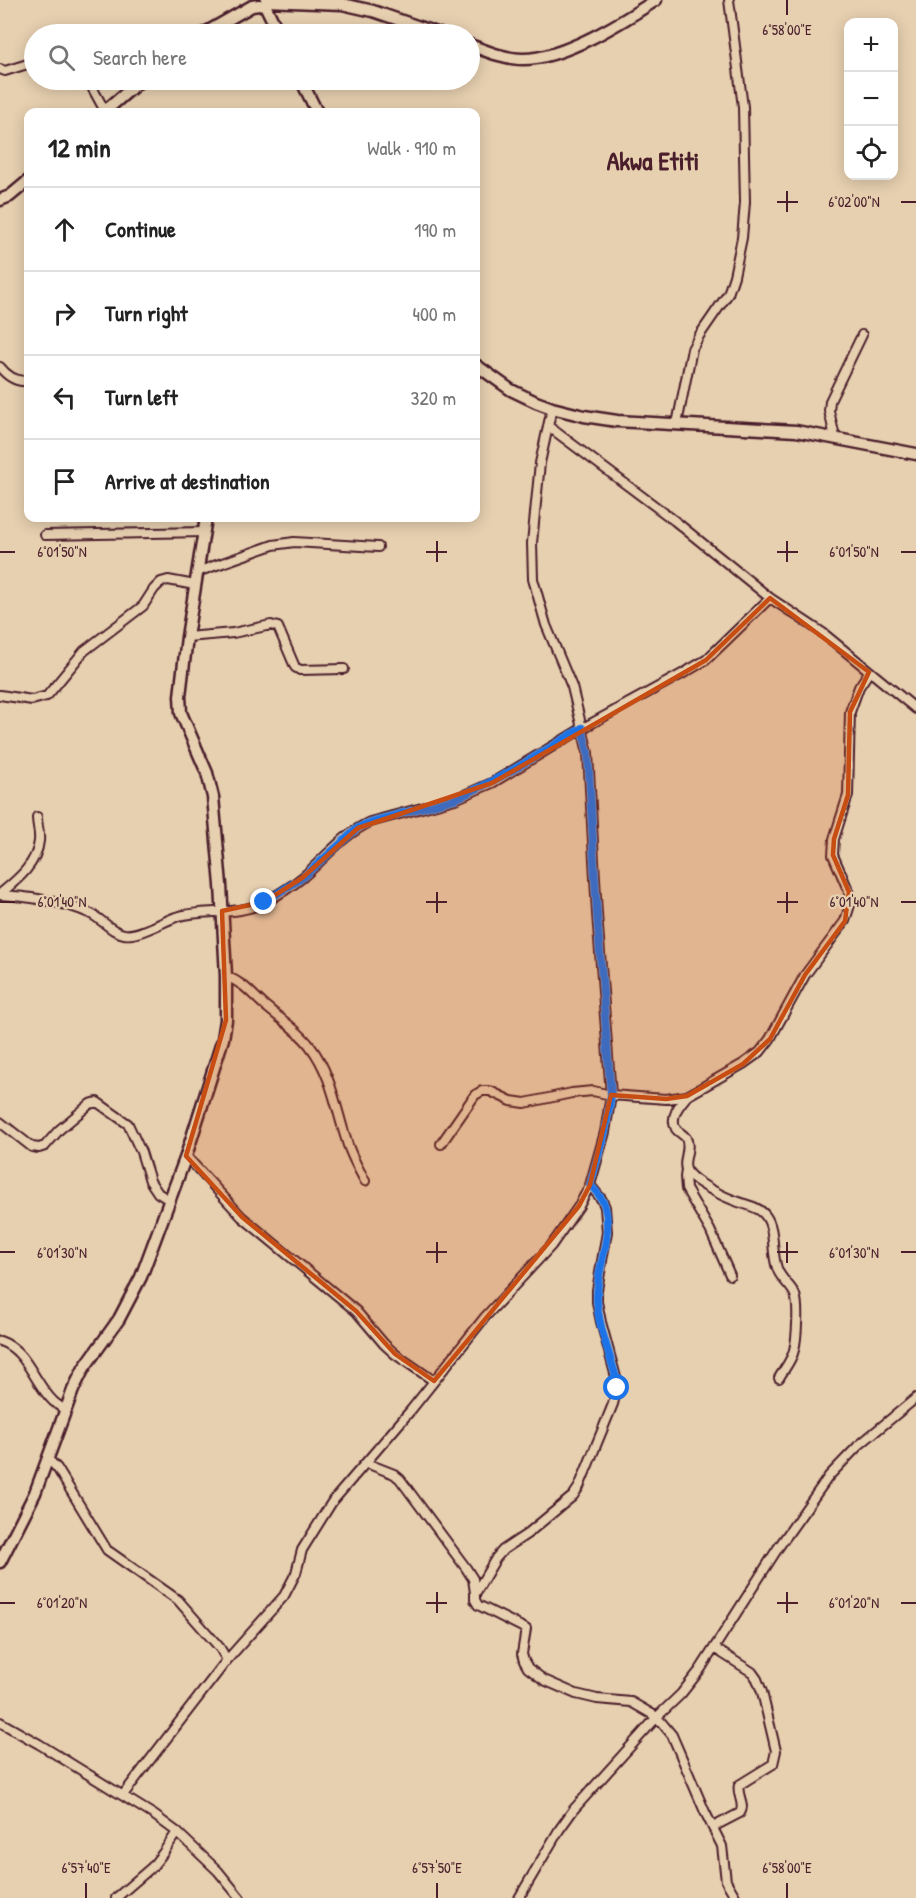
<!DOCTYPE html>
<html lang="en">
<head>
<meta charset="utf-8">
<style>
	:root { --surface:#fff; --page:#f2f2f2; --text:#222; --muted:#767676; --line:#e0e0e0 }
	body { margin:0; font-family:"Patrick Hand",sans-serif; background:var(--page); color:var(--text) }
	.controls { position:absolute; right:18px; top:18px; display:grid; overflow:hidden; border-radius:12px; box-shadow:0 3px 15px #0003 }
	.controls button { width:54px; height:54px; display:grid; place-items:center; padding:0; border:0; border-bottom:2px solid var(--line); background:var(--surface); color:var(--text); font:30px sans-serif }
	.stop { position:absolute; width:18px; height:18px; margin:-14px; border:4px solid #1a73e8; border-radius:50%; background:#fff }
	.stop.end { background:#1a73e8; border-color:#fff; box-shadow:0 2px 6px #0008 }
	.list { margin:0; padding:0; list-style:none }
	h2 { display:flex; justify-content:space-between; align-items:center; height:78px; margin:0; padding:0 24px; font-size:26px }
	h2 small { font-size:20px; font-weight:400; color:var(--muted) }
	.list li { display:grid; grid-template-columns:39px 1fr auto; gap:18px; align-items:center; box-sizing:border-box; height:84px; padding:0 24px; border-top:2px solid var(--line) }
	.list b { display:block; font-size:22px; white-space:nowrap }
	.list em { font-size:20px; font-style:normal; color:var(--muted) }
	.icon { flex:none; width:33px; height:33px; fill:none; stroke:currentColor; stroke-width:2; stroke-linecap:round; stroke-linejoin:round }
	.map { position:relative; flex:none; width:916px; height:1898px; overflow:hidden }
	.search { position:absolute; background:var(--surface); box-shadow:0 3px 15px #0003; left:24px; top:24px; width:456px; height:66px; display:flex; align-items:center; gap:15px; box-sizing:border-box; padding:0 21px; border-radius:33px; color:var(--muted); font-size:22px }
	.panel { position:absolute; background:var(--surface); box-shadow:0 3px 15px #0003; left:24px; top:108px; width:456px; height:414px; border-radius:12px }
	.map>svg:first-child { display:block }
</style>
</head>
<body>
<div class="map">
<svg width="916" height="1898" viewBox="0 0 916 1898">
	<rect width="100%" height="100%" fill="#e7d0b0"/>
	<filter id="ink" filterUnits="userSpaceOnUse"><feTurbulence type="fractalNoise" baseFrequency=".0167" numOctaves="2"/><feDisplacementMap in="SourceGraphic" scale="12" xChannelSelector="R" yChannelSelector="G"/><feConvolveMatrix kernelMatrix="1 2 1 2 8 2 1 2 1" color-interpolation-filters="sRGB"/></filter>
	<g filter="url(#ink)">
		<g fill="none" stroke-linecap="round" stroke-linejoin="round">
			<g stroke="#4a1f2b" stroke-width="12">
				<path id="street" d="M0,69l5,2 29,-9
					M88,80l17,31
					M0,367c7,9 17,15 28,14
					M677,424l15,-75 7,-13 29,-42 6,-18 8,-38 3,-36 -2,-95 -14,-107
					M548,426l127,95 95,77 53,35 93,76
					M835,437l-6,-26 1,-10 32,-66
					M45,535l159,-3
					M197,572l76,-27 21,-3 84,5
					M187,637l46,-4 38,-8 7,2 17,40 5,3 44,-1
					M0,695l32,5 15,-4 37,-45 59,-45 11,-17 7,-7 7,-2 27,5
					M0,894c17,-14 37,-30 39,-53 1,-8 -2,-16 -2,-24
					M0,895c25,1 66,7 89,18 12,5 22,19 35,21 13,3 38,-12 52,-17 29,-9 61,0 89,-15 13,-7 27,-16 38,-25 22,-19 41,-43 67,-55l85,-23 37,-16 91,-55 99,-54 24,-14 64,-62
					M226,976c23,10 25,19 43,33 14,12 30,22 41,37 21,27 26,62 36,93 4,15 12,29 19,42
					M687,1096c-7,8 -18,21 -11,33 2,3 7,5 10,9 6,12 -6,24 2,35 8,10 36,24 48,28 9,4 22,5 29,14 11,14 6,37 12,53 3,11 14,17 18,27 4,10 2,43 -1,55 -2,10 -10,19 -15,28
					M0,1122l32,25 7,1 6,-2 14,-16 31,-26 7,-2 31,22 13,28 9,29 8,12 11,7
					M441,1144l34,-49 7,-4h8l21,10 14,2 47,-10 21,-2 18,4 55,4 21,-3 56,-32 17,-12 10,-13 35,-64 40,-54 5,-16 -1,-13 -16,-37 1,-16 14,-44 2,-83 9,-25 10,-15
					M186,1156l56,61 114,94 28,33 11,10 39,27
					M686,1170l-1,7 1,12 24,41 20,45
					M590,1185l12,15 3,7 2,25 -10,58v12l4,20 16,59v7l-4,16 -34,83 -6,9 -46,38 -24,16 -7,8 -21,36v6l3,5 48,24 -4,25 2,7 4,7 16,12 32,14 21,5 34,3 26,15 15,18 33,77 17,34 4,35 10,17
					M0,1341c28,10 33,41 53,60 3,3 8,6 12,9
					M48,1459l9,9 50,82 71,50 42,48 7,12
					M366,1463l28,11 6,5 66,89 7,11 2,14
					M0,1722l39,22 115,71 23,17 41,39 22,27
					M123,1795l104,-135 57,-64 12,-23 6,-23 30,-48 79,-92 74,-93 66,-71 28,-40 11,-21 15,-53 6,-37 -14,-181 -9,-161 -16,-66 -26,-62 -13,-46 -1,-36 8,-80 12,-55
					M713,1827l27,-14c6,-9 -4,-18 -1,-28l34,-21 3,-13 -14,-59 -5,-13 -5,-7 -38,-24
					M116,1898l36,-31 11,-14 14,-21
					M519,1898l40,-68 15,-21 83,-92 24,-23 19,-24 78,-122 51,-72 29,-30 58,-48"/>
			</g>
			<g stroke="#4a1f2b" stroke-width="15">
				<path id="secondary" d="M266,1l76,3 31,7 67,23
					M265,5l14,29
					M203,34l49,-28 7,-1
					M470,45c16,6 35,14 53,14 41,0 99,-37 133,-59
					M301,80l16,32
					M104,112l37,-32
					M0,200l10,-4 18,-15
					M476,365l35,25 25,12 16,6 32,8 33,5 179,10 120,23
					M0,1562l35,-69 38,-103 11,-22 35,-49 22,-42 45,-121 37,-117 3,-19v-44l-5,-91 -8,-88 -6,-24 -26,-60 -1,-17 7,-59 19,-119"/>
			</g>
			<use href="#street" stroke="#e7d0b0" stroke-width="8"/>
			<use href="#secondary" stroke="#e7d0b0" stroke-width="10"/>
		</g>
	</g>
	<g fill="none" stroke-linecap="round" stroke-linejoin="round" filter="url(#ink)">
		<path stroke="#1a73e8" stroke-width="8" d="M264,902l38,-24 56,-50 12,-6 85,-23c45,-19 86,-46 127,-71l6,25 9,161 14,181 -6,37 -15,53c6,6 13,14 15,22 8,31 -9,62 -8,92 1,28 13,55 20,82v7"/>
	</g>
	<path fill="#c84d12" fill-opacity="0.2" stroke="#c84d12" stroke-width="4.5" stroke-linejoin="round" d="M770,598l99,74 -19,40 -2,83 -14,44 -1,16 16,37 -4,29 -40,54 -35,64 -27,25 -56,32 -21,3 -55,-4 -21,90 -11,21 -145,175 -39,-27 -39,-43 -114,-94 -56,-61 40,-136 -4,-109 42,-9 38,-24 56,-50 134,-45 214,-123z"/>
	<path fill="none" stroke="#4a1f2b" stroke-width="2" d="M787,0v15M787,191v21M777,202h21M901,202h15M437,541v21M787,541v21M0,552h15M426,552h21M777,552h21M901,552h15M437,892v21M787,892v21M0,902h15M426,902h21M777,902h21M901,902h15M437,1242v21M787,1242v21M0,1252h15M426,1252h21M777,1252h21M901,1252h15M437,1592v21M787,1592v21M0,1603h15M426,1603h21M777,1603h21M901,1603h15M86,1883v15M437,1883v15M787,1883v15"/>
	<g text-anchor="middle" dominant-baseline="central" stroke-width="4.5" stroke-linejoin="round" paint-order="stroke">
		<g font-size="26" font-weight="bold" fill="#4a1f2b" stroke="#e7d0b0">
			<text x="653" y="160">Akwa Etiti</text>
		</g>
	</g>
	<g font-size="15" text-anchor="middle" fill="#4a1f2b" stroke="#e7d0b0" stroke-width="4.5" stroke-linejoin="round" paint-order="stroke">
		<text x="787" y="35">6°58'00"E</text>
		<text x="854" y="207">6°02'00"N</text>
		<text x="62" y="557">6°01'50"N</text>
		<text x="854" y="557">6°01'50"N</text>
		<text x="62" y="907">6°01'40"N</text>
		<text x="854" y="907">6°01'40"N</text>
		<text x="62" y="1258">6°01'30"N</text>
		<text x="854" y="1258">6°01'30"N</text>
		<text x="62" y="1608">6°01'20"N</text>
		<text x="854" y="1608">6°01'20"N</text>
		<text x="86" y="1873">6°57'40"E</text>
		<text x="437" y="1873">6°57'50"E</text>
		<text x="787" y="1873">6°58'00"E</text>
	</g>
</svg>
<div class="controls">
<button>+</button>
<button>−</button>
<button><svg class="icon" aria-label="locate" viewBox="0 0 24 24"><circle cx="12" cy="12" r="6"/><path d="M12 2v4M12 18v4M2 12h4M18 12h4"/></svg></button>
</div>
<div class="stop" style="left:617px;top:1388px"></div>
<div class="stop end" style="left:264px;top:902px"></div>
<div class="search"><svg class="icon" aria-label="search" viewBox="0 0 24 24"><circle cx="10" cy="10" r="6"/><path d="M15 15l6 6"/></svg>Search here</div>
<section class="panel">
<h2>12 min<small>Walk · 910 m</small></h2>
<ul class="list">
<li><svg class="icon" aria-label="ahead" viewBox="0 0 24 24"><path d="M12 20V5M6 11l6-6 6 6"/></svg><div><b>Continue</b></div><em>190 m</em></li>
<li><svg class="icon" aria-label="right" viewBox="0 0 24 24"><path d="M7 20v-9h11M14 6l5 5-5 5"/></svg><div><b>Turn right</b></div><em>400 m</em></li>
<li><svg class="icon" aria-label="left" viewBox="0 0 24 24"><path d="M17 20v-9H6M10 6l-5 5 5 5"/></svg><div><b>Turn left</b></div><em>320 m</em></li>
<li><svg class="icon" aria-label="arrive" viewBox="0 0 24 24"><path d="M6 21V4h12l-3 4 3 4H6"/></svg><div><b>Arrive at destination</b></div></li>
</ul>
</section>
</div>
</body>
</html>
